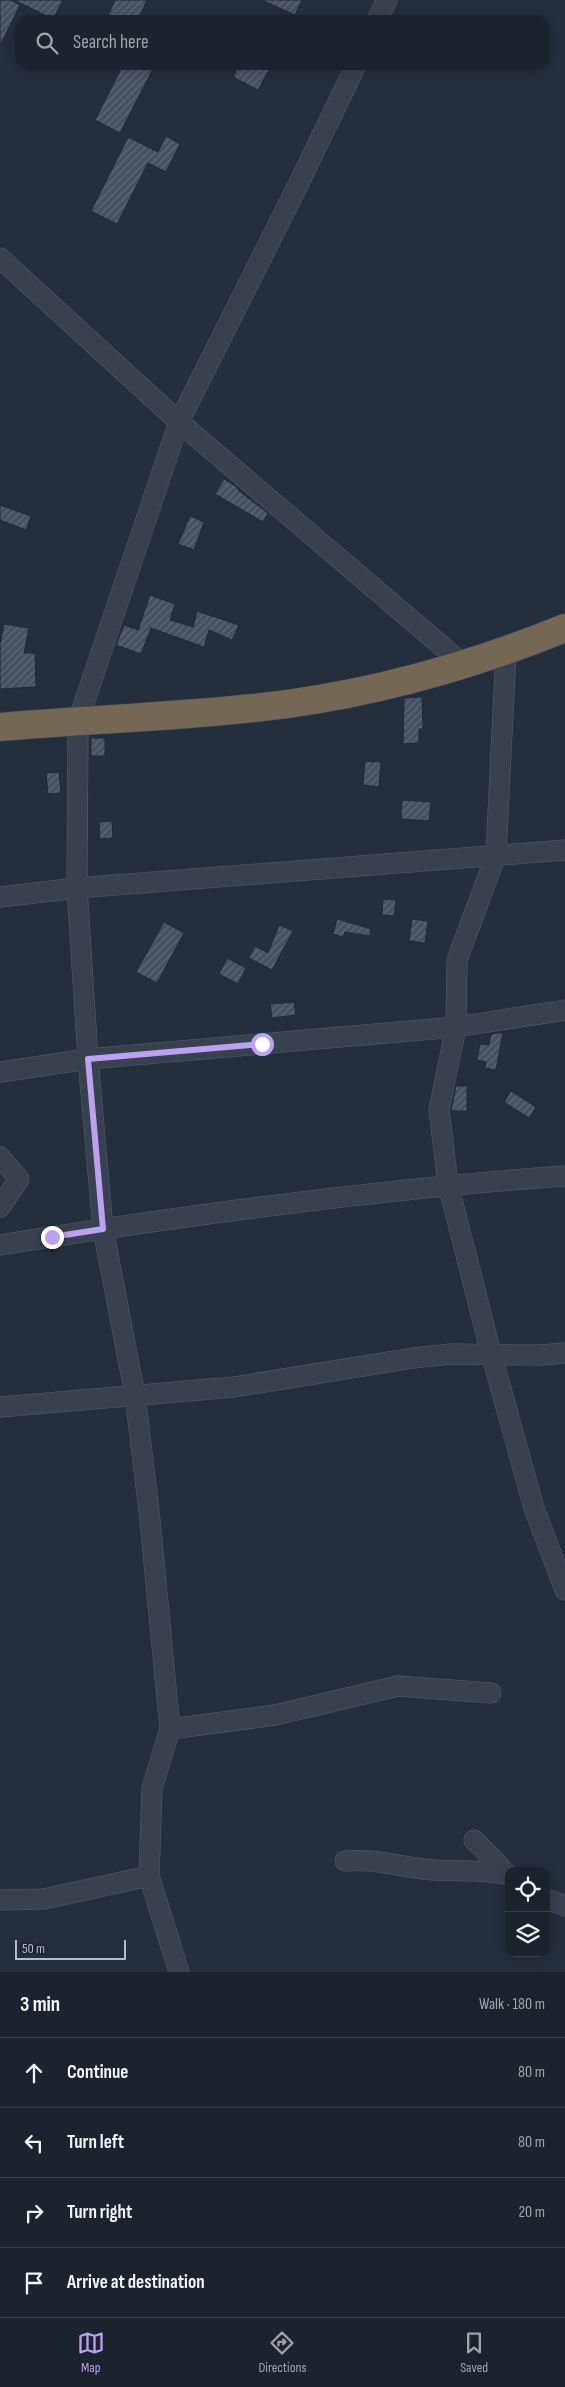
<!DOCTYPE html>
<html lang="en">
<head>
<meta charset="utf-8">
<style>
	:root { --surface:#1b232e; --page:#242b36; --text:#f1f3f6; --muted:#a0a4aa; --line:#39404a; --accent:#bca0f2 }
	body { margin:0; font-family:"Sofia Sans Condensed",sans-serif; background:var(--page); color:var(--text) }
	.controls { position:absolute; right:15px; bottom:15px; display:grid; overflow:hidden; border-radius:10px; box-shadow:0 2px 12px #0003 }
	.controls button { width:45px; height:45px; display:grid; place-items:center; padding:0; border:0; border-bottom:1px solid var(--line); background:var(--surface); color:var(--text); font:25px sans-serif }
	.scale { position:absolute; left:15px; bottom:12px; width:111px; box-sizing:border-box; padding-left:5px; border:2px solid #b4bcc9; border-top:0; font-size:14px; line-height:18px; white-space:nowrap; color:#b4bcc9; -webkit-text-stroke:4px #1d2633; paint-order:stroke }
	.stop { position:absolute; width:15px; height:15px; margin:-11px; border:4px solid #bca0f2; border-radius:50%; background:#fff }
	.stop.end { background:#bca0f2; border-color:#fff; box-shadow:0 1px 5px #0008 }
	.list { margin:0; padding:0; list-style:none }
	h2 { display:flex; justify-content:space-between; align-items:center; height:65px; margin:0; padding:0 20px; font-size:21px }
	h2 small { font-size:16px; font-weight:400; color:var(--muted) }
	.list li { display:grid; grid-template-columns:32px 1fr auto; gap:15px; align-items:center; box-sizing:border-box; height:70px; padding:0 20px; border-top:1px solid var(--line) }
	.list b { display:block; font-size:19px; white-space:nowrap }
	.list em { font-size:16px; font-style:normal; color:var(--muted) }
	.icon { flex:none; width:28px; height:28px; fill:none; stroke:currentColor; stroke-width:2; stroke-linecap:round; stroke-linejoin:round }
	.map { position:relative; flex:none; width:565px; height:1972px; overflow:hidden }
	.search { position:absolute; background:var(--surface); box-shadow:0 2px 12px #0003; left:15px; right:15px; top:15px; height:55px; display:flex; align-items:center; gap:12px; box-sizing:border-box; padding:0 18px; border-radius:15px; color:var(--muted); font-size:19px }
	.sheet { height:345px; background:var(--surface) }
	nav { display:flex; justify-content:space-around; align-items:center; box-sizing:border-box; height:70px; border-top:1px solid var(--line); background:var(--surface); font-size:14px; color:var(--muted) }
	nav a { display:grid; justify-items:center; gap:2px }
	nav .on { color:var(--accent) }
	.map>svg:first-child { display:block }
</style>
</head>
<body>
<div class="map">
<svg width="565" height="1972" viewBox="0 0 565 1972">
	<defs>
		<pattern id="building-hatch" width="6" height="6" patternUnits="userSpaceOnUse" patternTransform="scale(1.25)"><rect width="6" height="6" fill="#455162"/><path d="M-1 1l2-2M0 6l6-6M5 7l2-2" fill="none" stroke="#5d6877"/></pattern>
	</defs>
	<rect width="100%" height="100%" fill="#242f3e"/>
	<path fill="url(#building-hatch)" stroke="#1f2835" d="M0,0h10l10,5 -20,41z
		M14,0h49l-10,19z
		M115,0h32l-9,20h-32z
		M262,0h40l-7,15z
		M123,65h32l-35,68 -25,-13z
		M239,65h33l-14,25 -25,-13z
		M166,136l14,8 -14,28 -18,-9 -31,61 -26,-13 37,-74 30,15z
		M224,479l13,8 2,4 29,22 -5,9 -48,-28z
		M0,505l31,11 -5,14 -26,-10z
		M190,516l14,6 -10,28 -16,-6z
		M150,595l25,9 -5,16 23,7 4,-16 42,14 -7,15 -23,-10 -5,17 -53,-19 -10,26 -25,-9 8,-20 14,5z
		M4,624l25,4 -5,25h11l1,34 -36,2v-45z
		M422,697l1,32h-4v14l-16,1 1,-46z
		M91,738h14v18h-14z
		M365,761l16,1 -2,25 -16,-2z
		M59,772l2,21 -13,1 -2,-21z
		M402,800l29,2 -2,19 -28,-2z
		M112,821l1,17 -13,1 -1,-17z
		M383,899l13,1 -2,16 -12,-1z
		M337,919l34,10 -1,7 -25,-4 -2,5 -10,-3z
		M412,919l16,2 -3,22 -16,-2z
		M164,922l20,11 -27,50 -21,-11z
		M279,925l14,6 -21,39 -23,-12 6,-12 13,7z
		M227,958l19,10 -8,16 -19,-10z
		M294,1002l2,13 -24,3 -2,-14z
		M503,1032l-7,38 -11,-2 1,-6 -9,-2 3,-16 9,1 2,-11z
		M456,1086h11v25h-16z
		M511,1091l25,16 -7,11 -25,-16z"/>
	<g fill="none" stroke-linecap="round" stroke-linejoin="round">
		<g stroke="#565f6c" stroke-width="21">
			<path id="minor" d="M377,20l10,-20
				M0,258l179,164 285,243
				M506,652l-10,203 -39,105 -1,67 -17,83 9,74 43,169 43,155 31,82
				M0,897l77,-9 488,-38
				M0,1072l88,-13 368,-32 109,-17
				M0,1157l19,22 -19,28
				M0,1245c187,-30 376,-56 565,-69
				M0,1407l234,-20 179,-29 38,-4 89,1 25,-2
				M170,1729l105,-14 123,-29 93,7
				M474,1840l35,36
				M345,1861c30,-3 59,7 89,9 25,2 48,-1 74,5
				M546,1899l19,7
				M0,1900l44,-1 105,-23
				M179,1972l-30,-96 3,-88 18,-59 -20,-209 -15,-125 -32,-166 -15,-170 -11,-171 1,-167 101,-299 119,-237 58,-120"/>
		</g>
		<g stroke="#434c59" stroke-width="29">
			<path id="highway" d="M0,727c84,-7 169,-10 254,-19 106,-11 212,-40 311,-80"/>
		</g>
		<use href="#minor" stroke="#38414e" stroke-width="20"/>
		<use href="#highway" stroke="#746855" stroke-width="28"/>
	</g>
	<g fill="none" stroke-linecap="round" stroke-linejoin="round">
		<path stroke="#bca0f2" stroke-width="6" d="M52,1237l51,-8 -15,-170 174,-15"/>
	</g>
</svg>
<div class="controls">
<button><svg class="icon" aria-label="locate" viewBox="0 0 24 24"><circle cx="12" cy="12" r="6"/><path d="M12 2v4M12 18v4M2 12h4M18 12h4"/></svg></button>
<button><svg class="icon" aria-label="layers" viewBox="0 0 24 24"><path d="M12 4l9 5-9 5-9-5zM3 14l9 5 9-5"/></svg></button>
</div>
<div class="scale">50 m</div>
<div class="stop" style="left:262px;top:1044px"></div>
<div class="stop end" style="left:52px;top:1237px"></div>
<div class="search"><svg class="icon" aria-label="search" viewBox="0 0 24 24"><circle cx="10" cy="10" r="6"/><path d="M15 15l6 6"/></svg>Search here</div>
</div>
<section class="sheet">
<h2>3 min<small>Walk · 180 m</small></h2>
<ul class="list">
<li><svg class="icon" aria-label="ahead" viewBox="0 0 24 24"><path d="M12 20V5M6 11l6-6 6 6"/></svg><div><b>Continue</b></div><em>80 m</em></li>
<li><svg class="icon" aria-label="left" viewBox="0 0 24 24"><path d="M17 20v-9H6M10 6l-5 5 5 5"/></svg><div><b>Turn left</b></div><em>80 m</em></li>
<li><svg class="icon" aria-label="right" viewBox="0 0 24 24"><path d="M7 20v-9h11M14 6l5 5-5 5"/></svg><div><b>Turn right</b></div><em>20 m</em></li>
<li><svg class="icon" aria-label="arrive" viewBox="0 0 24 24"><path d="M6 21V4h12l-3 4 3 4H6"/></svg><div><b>Arrive at destination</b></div></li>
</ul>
</section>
<nav>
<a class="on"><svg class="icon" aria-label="map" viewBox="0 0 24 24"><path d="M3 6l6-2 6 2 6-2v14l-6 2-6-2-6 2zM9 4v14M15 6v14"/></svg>Map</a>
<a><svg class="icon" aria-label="directions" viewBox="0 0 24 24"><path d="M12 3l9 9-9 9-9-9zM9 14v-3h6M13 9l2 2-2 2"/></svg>Directions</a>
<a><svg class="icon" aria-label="saved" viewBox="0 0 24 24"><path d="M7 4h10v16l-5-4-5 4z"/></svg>Saved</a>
</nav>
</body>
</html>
